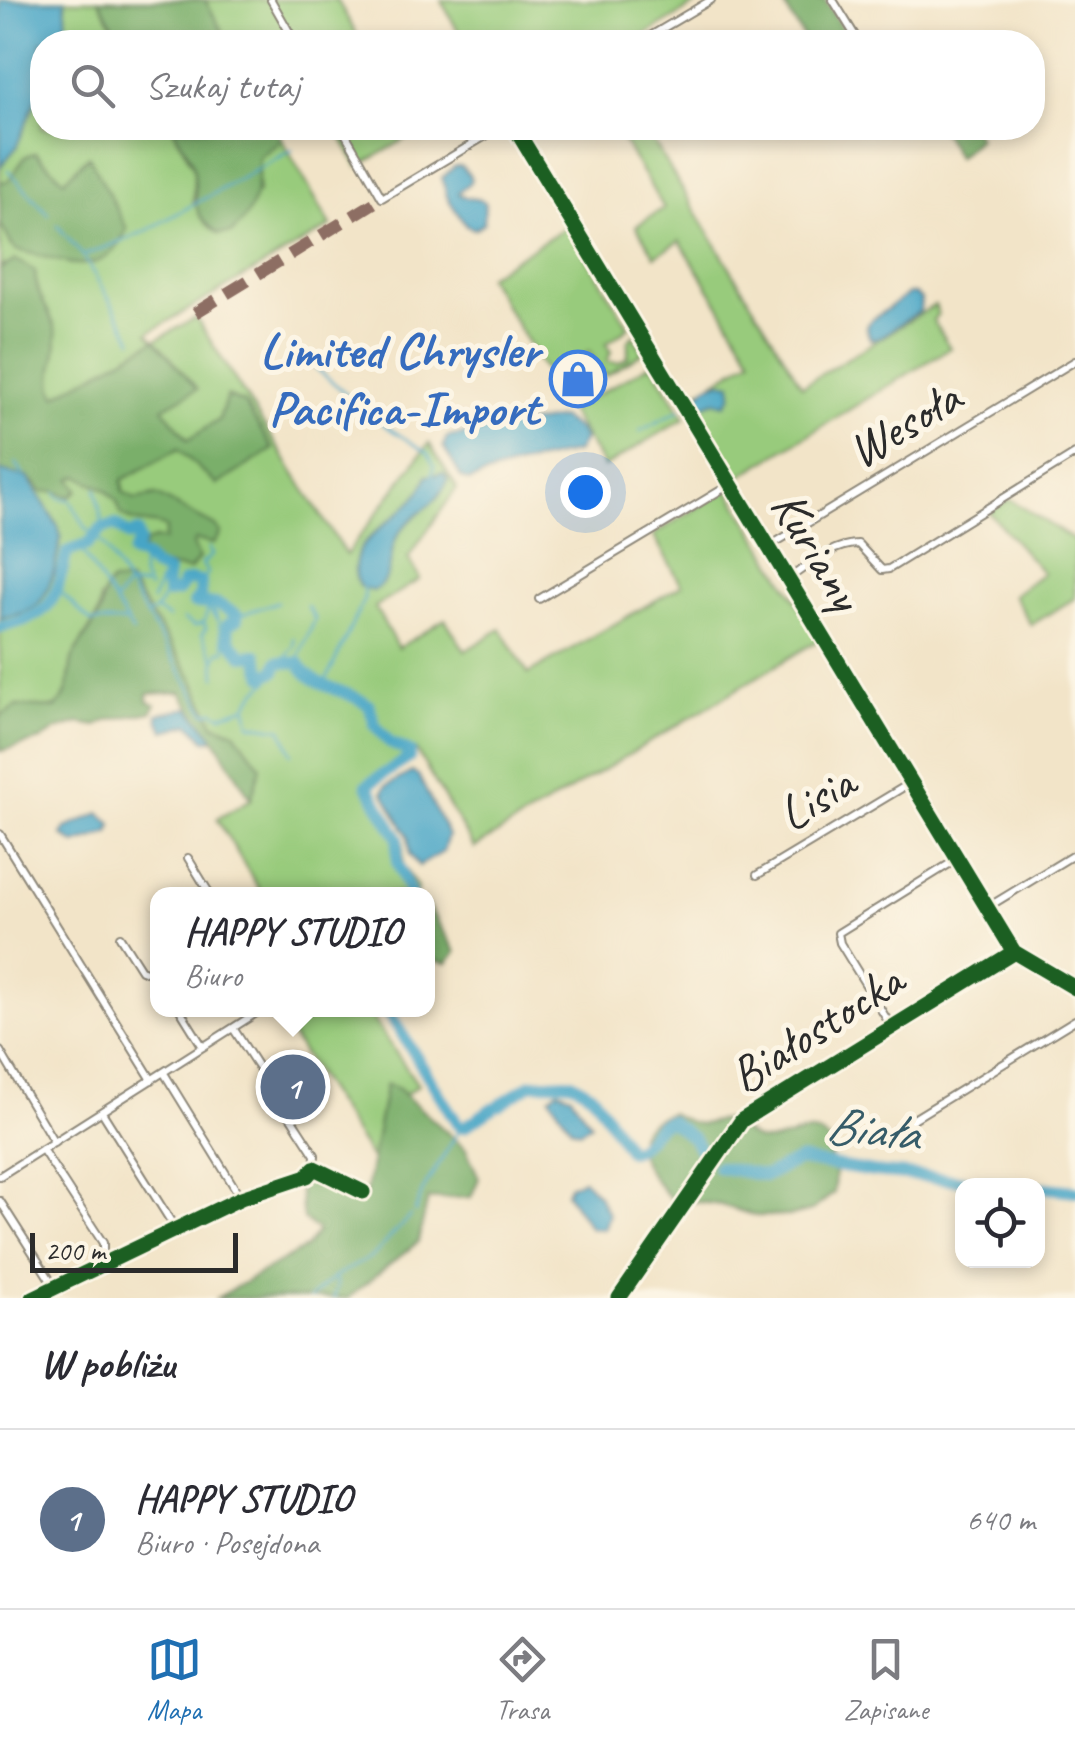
<!DOCTYPE html>
<html lang="pl">
<head>
<meta charset="utf-8">
<style>
	:root { --surface:#fff; --page:#f2f2f3; --text:#2b2b33; --muted:#7c7c81; --line:#e1e1e2; --accent:#1f6fb2 }
	body { margin:0; font-family:Caveat,sans-serif; background:var(--page); color:var(--text) }
	.controls { position:absolute; right:30px; bottom:30px; display:grid; overflow:hidden; border-radius:20px; box-shadow:0 5px 15px #0003 }
	.controls button { width:90px; height:90px; display:grid; place-items:center; padding:0; border:0; border-bottom:2px solid var(--line); background:var(--surface); color:var(--text); font:50px sans-serif }
	.scale { position:absolute; left:30px; bottom:25px; width:208px; box-sizing:border-box; padding-left:10px; border:5px solid #2b2b2b; border-top:0; font-size:28px; line-height:35px; white-space:nowrap; color:#2b2b2b; -webkit-text-stroke:8px #fcf5e5; paint-order:stroke }
	.you { position:absolute; left:585px; top:492px; width:35px; height:35px; margin:-25px; border:8px solid #fff; border-radius:50%; background:#1a73e8; box-shadow:0 0 0 15px #1a73e833 }
	.badge { display:grid; place-items:center; width:65px; height:65px; border-radius:50%; background:var(--accent); color:#fff; font-size:32px; font-weight:700 }
	.pin { position:absolute; translate:-50% -50%; border:5px solid #fff; box-shadow:0 2px 10px #0006 }
	.popup { position:absolute; left:150px; top:887px; width:285px; height:130px; box-sizing:border-box; display:grid; place-content:center; border-radius:20px; background:var(--surface); filter:drop-shadow(0 2px 8px #0005); font-size:32px; white-space:nowrap; color:var(--muted) }
	.popup b { font-size:38px; color:var(--text) }
	.popup::after { content:''; position:absolute; left:50%; top:100%; margin-left:-20px; border:20px solid transparent; border-top-color:var(--surface) }
	.list { margin:0; padding:0; list-style:none }
	h2 { display:flex; justify-content:space-between; align-items:center; height:130px; margin:0; padding:0 40px; font-size:42px }
	h2 small { font-size:32px; font-weight:400; color:var(--muted) }
	.list li { display:grid; grid-template-columns:65px 1fr auto; gap:30px; align-items:center; box-sizing:border-box; height:180px; padding:0 40px; border-top:2px solid var(--line) }
	.list b { display:block; font-size:38px; white-space:nowrap }
	.list p { margin:0; font-size:32px; white-space:nowrap; color:var(--muted) }
	.list em { font-size:32px; font-style:normal; color:var(--muted) }
	.icon { flex:none; width:55px; height:55px; fill:none; stroke:currentColor; stroke-width:2; stroke-linecap:round; stroke-linejoin:round }
	.map { position:relative; flex:none; width:1075px; height:1298px; overflow:hidden }
	.search { position:absolute; background:var(--surface); box-shadow:0 5px 15px #0003; left:30px; right:30px; top:30px; height:110px; display:flex; align-items:center; gap:25px; box-sizing:border-box; padding:0 35px; border-radius:40px; color:var(--muted); font-size:38px }
	.sheet { height:310px; background:var(--surface) }
	nav { display:flex; justify-content:space-around; align-items:center; box-sizing:border-box; height:140px; border-top:2px solid var(--line); background:var(--surface); font-size:28px; color:var(--muted) }
	nav a { display:grid; justify-items:center; gap:5px }
	nav .on { color:var(--accent) }
	.map>svg:first-child { display:block }
</style>
</head>
<body>
<div class="map">
<svg width="1075" height="1298" viewBox="0 0 1075 1298">
	<rect width="100%" height="100%" fill="#fcf5e5"/>
	<filter id="ink" filterUnits="userSpaceOnUse"><feTurbulence type="fractalNoise" baseFrequency=".01" numOctaves="2"/><feDisplacementMap in="SourceGraphic" scale="20" xChannelSelector="R" yChannelSelector="G"/><feConvolveMatrix kernelMatrix="1 2 1 2 8 2 1 2 1" color-interpolation-filters="sRGB"/></filter>
	<filter id="wash" filterUnits="userSpaceOnUse"><feTurbulence type="fractalNoise" baseFrequency=".0048" numOctaves="4" result="noise"/><feDisplacementMap in="SourceGraphic" scale="40" xChannelSelector="R" yChannelSelector="G"/><feGaussianBlur stdDeviation="2.25" result="paint"/><feColorMatrix in="noise" values="0 0 0 0 0 0 0 0 0 0 0 0 0 0 0 0 0 1.4 0 .05"/><feComposite in="paint" operator="in"/></filter>
	<g filter="url(#wash)">
		<rect width="100%" height="100%" fill="#f2e4c8"/>
		<path fill="#98cb7b" stroke="#627b53" stroke-width="2.5" d="M0,0h98l25,42h-81v86h131l21,41 -1,34 65,-10v-36l24,-17 49,86 -183,107 7,7 41,-22 150,237 83,-112 28,45 -49,70 12,21 -45,28 23,41 47,-29 20,32 36,-22 27,45 154,-89 -29,-50 75,-46 92,150 -346,209 -58,-98 -19,-8 3,5 10,5 -1,6 -42,27 36,55v25l14,23 -1,6h-154l-45,-75 34,-20 9,-32 -25,-35 -21,-8 -22,-47 -63,-95 -29,16c2,22 -19,39 -26,58 -8,19 -1,37 -19,52l-38,-2 -17,10v-248l77,5 27,10 18,20 34,-8 -21,4 -12,-7 -1,-12 56,-31h95l-28,-45 -18,-8 -8,24 -30,20 -27,-32 35,-19 -42,-49 -99,56 -5,-9 5,-54 -20,-47 -33,-21 -3,4v-44l7,7 4,13 60,19 -7,-84 -28,-27 -36,44z
			M205,0h132l24,42h-71l-4,-8 -17,8h-41z
			M441,0h262l-70,42h-169z
			M336,128h72l4,7 -54,32z
			M615,128h30l157,258 133,-81 3,9 -5,6 17,28 -216,132 -50,-79 68,-43 -72,-117 -25,15 -19,-30 28,-18z
			M568,226l61,101 -23,17 5,8 -4,9 11,2 10,-6v-16l5,-6 10,17 -37,24 -17,-24 -41,24 -61,-100z
			M649,365l4,1 32,52 -81,49 -35,-56z
			M1010,499l65,42v57l-44,27 -18,-30 30,-22 -54,-61z
			M275,1010h99v11l44,64 -13,10 -19,-11 -14,76z"/>
		<path fill="#7aaf6b" stroke="#526d4b" stroke-width="2.5" d="M98,0h107l23,42h-105z
			M787,0h38l26,42h-45l-23,-39z
			M173,128h102l7,12 -23,17c-1,32 -3,54 -27,76l-13,1c-31,-23 -21,-30 -25,-63 -2,-15 -14,-30 -21,-43z
			M940,128h33l5,10 -21,19z
			M35,153l29,27 25,-24 38,73c-26,57 -63,30 -111,21 -8,-7 -8,-17 -16,-25v-43l8,-1 18,-25z
			M16,260l19,11c1,29 16,38 21,61 5,21 -11,44 0,64l99,-56 42,49 -34,19 25,32 31,-20 8,-24 17,7 29,46 -56,36 -39,-36 -56,31 1,12 12,7 21,-4 59,31 6,7 -7,11 -18,-4 -3,4 6,14 -9,12 -35,-5 -12,-13 1,-9 10,-4 10,1 2,-12c-15,-9 -25,2 -46,-15 -2,-22 -25,-28 -42,-37l-7,3 7,11 -8,7 -17,-6 -12,1 -7,-10 -34,1v-214z
			M112,582h17l63,95 22,47 21,8 26,35 -10,32 -38,-63 -10,-9 -22,-35 -33,2v7l8,4 -5,7 -42,8 -12,6 -19,-3 -21,7 -16,10 -41,11v-35l17,-10 38,2c18,-15 12,-32 18,-51 5,-12 26,-36 28,-47 3,-14 0,-17 11,-28z
			M428,907l28,45 -9,11 -19,-4z
			M386,1084l11,4 69,61 13,29 -8,19 -43,2 -10,43 -70,56h-131l89,-51 12,-16 -15,-12 -4,-31 12,-11 54,19z
			M671,1113c9,5 20,11 30,11 7,0 16,-5 23,-4 14,2 21,17 34,20 25,7 55,-24 73,4l-2,7 6,20 -1,22 -23,18 -20,5h-35l-35,-11 -51,-7c-28,-30 -55,-68 1,-85z"/>
		<path fill="#47a5c6" stroke="#396878" stroke-width="2.5" d="M0,0h65l3,39 -1,3h-25v43l-26,63 -16,19z
			M455,166h6l10,11 -1,6 -12,10c9,9 19,2 27,10l-1,20 -9,6 -9,-3 -19,-29 -5,-19z
			M908,294h7l6,5 -1,12 -43,28h-7l-4,-12 3,-5z
			M721,381l11,2v12l-6,9 -11,-3 -13,5h-13l18,-20z
			M561,418l17,12 6,9 -7,13c-36,8 -73,15 -108,29l-8,-4 -18,-31 4,-9z
			M0,471l28,6 30,49 3,11 -7,35 7,-2 2,-18 7,-5 17,-2 -19,10 -1,17 -8,6 -6,-5c-9,34 -20,39 -53,45z
			M443,473l5,6c-9,28 -44,38 -53,62 -7,18 -1,41 -23,50l-13,-5c-23,-51 58,-68 68,-110z
			M189,708l24,28 -2,4h-6l-15,-16 -25,7 -7,-11v-6z
			M412,772l6,3 30,60 -5,17 -24,14 -9,-11 -2,-19 -25,-44 3,-6z
			M100,813l12,11 -2,9 -35,11 -13,-9 4,-7z
			M558,1090l13,5 20,29 -11,7 -9,-3 -21,-31z
			M583,1179l15,16 11,20 -5,14 -14,-1 -24,-35 3,-7z"/>
		<g fill="none" stroke-linecap="round" stroke-linejoin="round">
			<path stroke="#47a5c6" stroke-width="2.5" d="M8,170l41,45
				M57,225l26,31 61,-24 148,-82
				M85,259l48,80
				M313,366l74,61 41,26 6,13 -2,10
				M640,431l40,-21
				M16,463l7,12
				M96,489l7,38
				M56,493l4,5 10,2 16,28 17,16 103,169 8,-2 7,4 25,-8 9,-14 14,-12 -2,-4
				M81,549l52,83
				M142,557v19l7,13
				M201,582l7,-9 -6,-9 10,-9 -3,-7
				M128,586h16
				M202,589l7,16 -5,18 2,5 -4,6 13,25 1,18
				M58,590l33,32h33
				M152,601l12,-29
				M115,602l13,-17
				M212,605l5,13
				M209,609l9,12 7,27v3h-6l-2,7
				M157,611l11,7
				M234,613l9,1 34,-12
				M147,615l8,-4 12,-19
				M183,619l11,7 10,-3
				M283,661l11,-14v-9
				M297,663c5,-17 12,-28 18,-44l-8,-13
				M325,683l39,-84 -1,-14
				M247,708l3,16 32,5 10,25
				M415,1212l8,-22 38,-63
				M310,1298l24,-21 39,-21 37,-40
				M334,1298l3,-14 -3,-7"/>
			<path stroke="#47a5c6" stroke-width="12" d="M0,627c56,-13 54,-26 67,-75l20,-7 14,-16 15,-4 13,11 8,-4 2,9 -6,13 12,3 8,10 15,6 -3,11 3,9 11,-2 4,-9 9,-2 9,2 -1,14 -6,7 24,1 19,11v5l-10,5 3,15 13,16 14,-1 7,21 11,-5 3,-9 21,1c11,24 47,26 70,42l6,20 15,18 20,9 -1,6 -42,27 31,53 -1,24 13,32
				M387,1010l72,116 5,1 29,-19
				M572,1082l21,13 36,56c18,-3 23,-28 41,-30l24,18 11,20
				M499,1105l32,-21 36,-2
				M718,1167l47,9 34,-16 75,12 148,14
				M1038,1187l37,4"/>
		</g>
	</g>
	<g filter="url(#ink)">
		<g fill="none" stroke-linecap="round" stroke-linejoin="round">
			<g stroke="#8e887a" stroke-width="10">
				<path id="street" d="M271,0l24,42
					M833,0l26,42
					M640,42l71,-42
					M342,128l40,70 117,-70
					M515,128l499,824 61,36
					M768,547l307,-186
					M788,579c21,-14 44,-35 70,-35l24,26 7,-1 186,-115
					M539,599l192,-115
					M0,834l152,246
					M188,858l22,36
					M757,875l155,-93
					M988,907l87,-53
					M120,937l21,33 17,6
					M180,1010l23,37
					M891,1026l-51,-83 -2,-10 121,-75
					M233,1028l82,127 -1,13
					M0,1051l54,91
					M164,1073l77,125
					M102,1112l73,116
					M894,1131l181,-111
					M42,1149l61,94v13l-5,9
					M0,1176l261,-166
					M0,1201l54,85
					M33,1298l208,-100 66,-22 7,-8 49,24
					M619,1298l123,-178 272,-168"/>
			</g>
			<use href="#street" stroke="#fff" stroke-width="6"/>
			<path stroke="#8d6e63" stroke-width="12" stroke-dasharray="25 12" stroke-linecap="butt" d="M195,313l187,-115"/>
			<g stroke="#fcf5e5" stroke-width="21">
				<path id="cycleway" d="M515,128l499,824 61,36
					M33,1298l208,-100 66,-22 7,-8 49,24
					M619,1298l123,-178 272,-168"/>
			</g>
			<use href="#cycleway" stroke="#1b5e20" stroke-width="15"/>
		</g>
	</g>
	<defs>
		<g id="shop-ring" transform="scale(2.875)"><circle r="9.5" fill="#fcf5e5" stroke="#3f7fe0" stroke-width="1.5"/><path d="M-5-2.5h2.3a2.7 3.5 0 0 1 5.4 0H5L5.5 6h-11ZM-1.5-2.5h3a1.5 2.3 0 0 0-3 0Z" fill="#3f7fe0"/></g>
	</defs>
	<g fill-rule="evenodd">
		<use href="#shop-ring" x="578" y="379"/>
	</g>
	<g text-anchor="middle" dominant-baseline="central" stroke-width="10" stroke-linejoin="round" paint-order="stroke">
		<g font-size="50" font-weight="bold" fill="#366cbe" stroke="#fcf5e5" text-anchor="end">
			<text x="539" y="350">Limited Chrysler<tspan x="539" dy="58">Pacifica-Import</tspan></text>
		</g>
		<g font-size="50" fill="#2b2b2b" stroke="#fcf5e5">
			<text transform="translate(904 424) rotate(-31)">Wesoła</text>
			<text transform="translate(817 550) rotate(59)">Kuriany</text>
			<text transform="translate(816 798) rotate(-31)">Lisia</text>
			<text transform="translate(816 1028) rotate(-33)">Białostocka</text>
		</g>
		<g font-size="52" font-style="italic" fill="#365c69" stroke="#fcf5e5">
			<text transform="translate(872 1129) rotate(6)">Biała</text>
		</g>
	</g>
</svg>
<div class="controls">
<button><svg class="icon" aria-label="locate" viewBox="0 0 24 24"><circle cx="12" cy="12" r="6"/><path d="M12 2v4M12 18v4M2 12h4M18 12h4"/></svg></button>
</div>
<div class="scale">200 m</div>
<div class="you"></div>
<div class="pin badge" style="left:293px;top:1087px;background:#5c6f8a">1</div>
<div class="popup"><b>HAPPY STUDIO</b>Biuro</div>
<div class="search"><svg class="icon" aria-label="search" viewBox="0 0 24 24"><circle cx="10" cy="10" r="6"/><path d="M15 15l6 6"/></svg>Szukaj tutaj</div>
</div>
<section class="sheet">
<h2>W pobliżu<small></small></h2>
<ul class="list">
<li><span class="badge" style="background:#5c6f8a">1</span><div><b>HAPPY STUDIO</b><p>Biuro · Posejdona</p></div><em>640 m</em></li>
</ul>
</section>
<nav>
<a class="on"><svg class="icon" aria-label="map" viewBox="0 0 24 24"><path d="M3 6l6-2 6 2 6-2v14l-6 2-6-2-6 2zM9 4v14M15 6v14"/></svg>Mapa</a>
<a><svg class="icon" aria-label="directions" viewBox="0 0 24 24"><path d="M12 3l9 9-9 9-9-9zM9 14v-3h6M13 9l2 2-2 2"/></svg>Trasa</a>
<a><svg class="icon" aria-label="saved" viewBox="0 0 24 24"><path d="M7 4h10v16l-5-4-5 4z"/></svg>Zapisane</a>
</nav>
</body>
</html>
